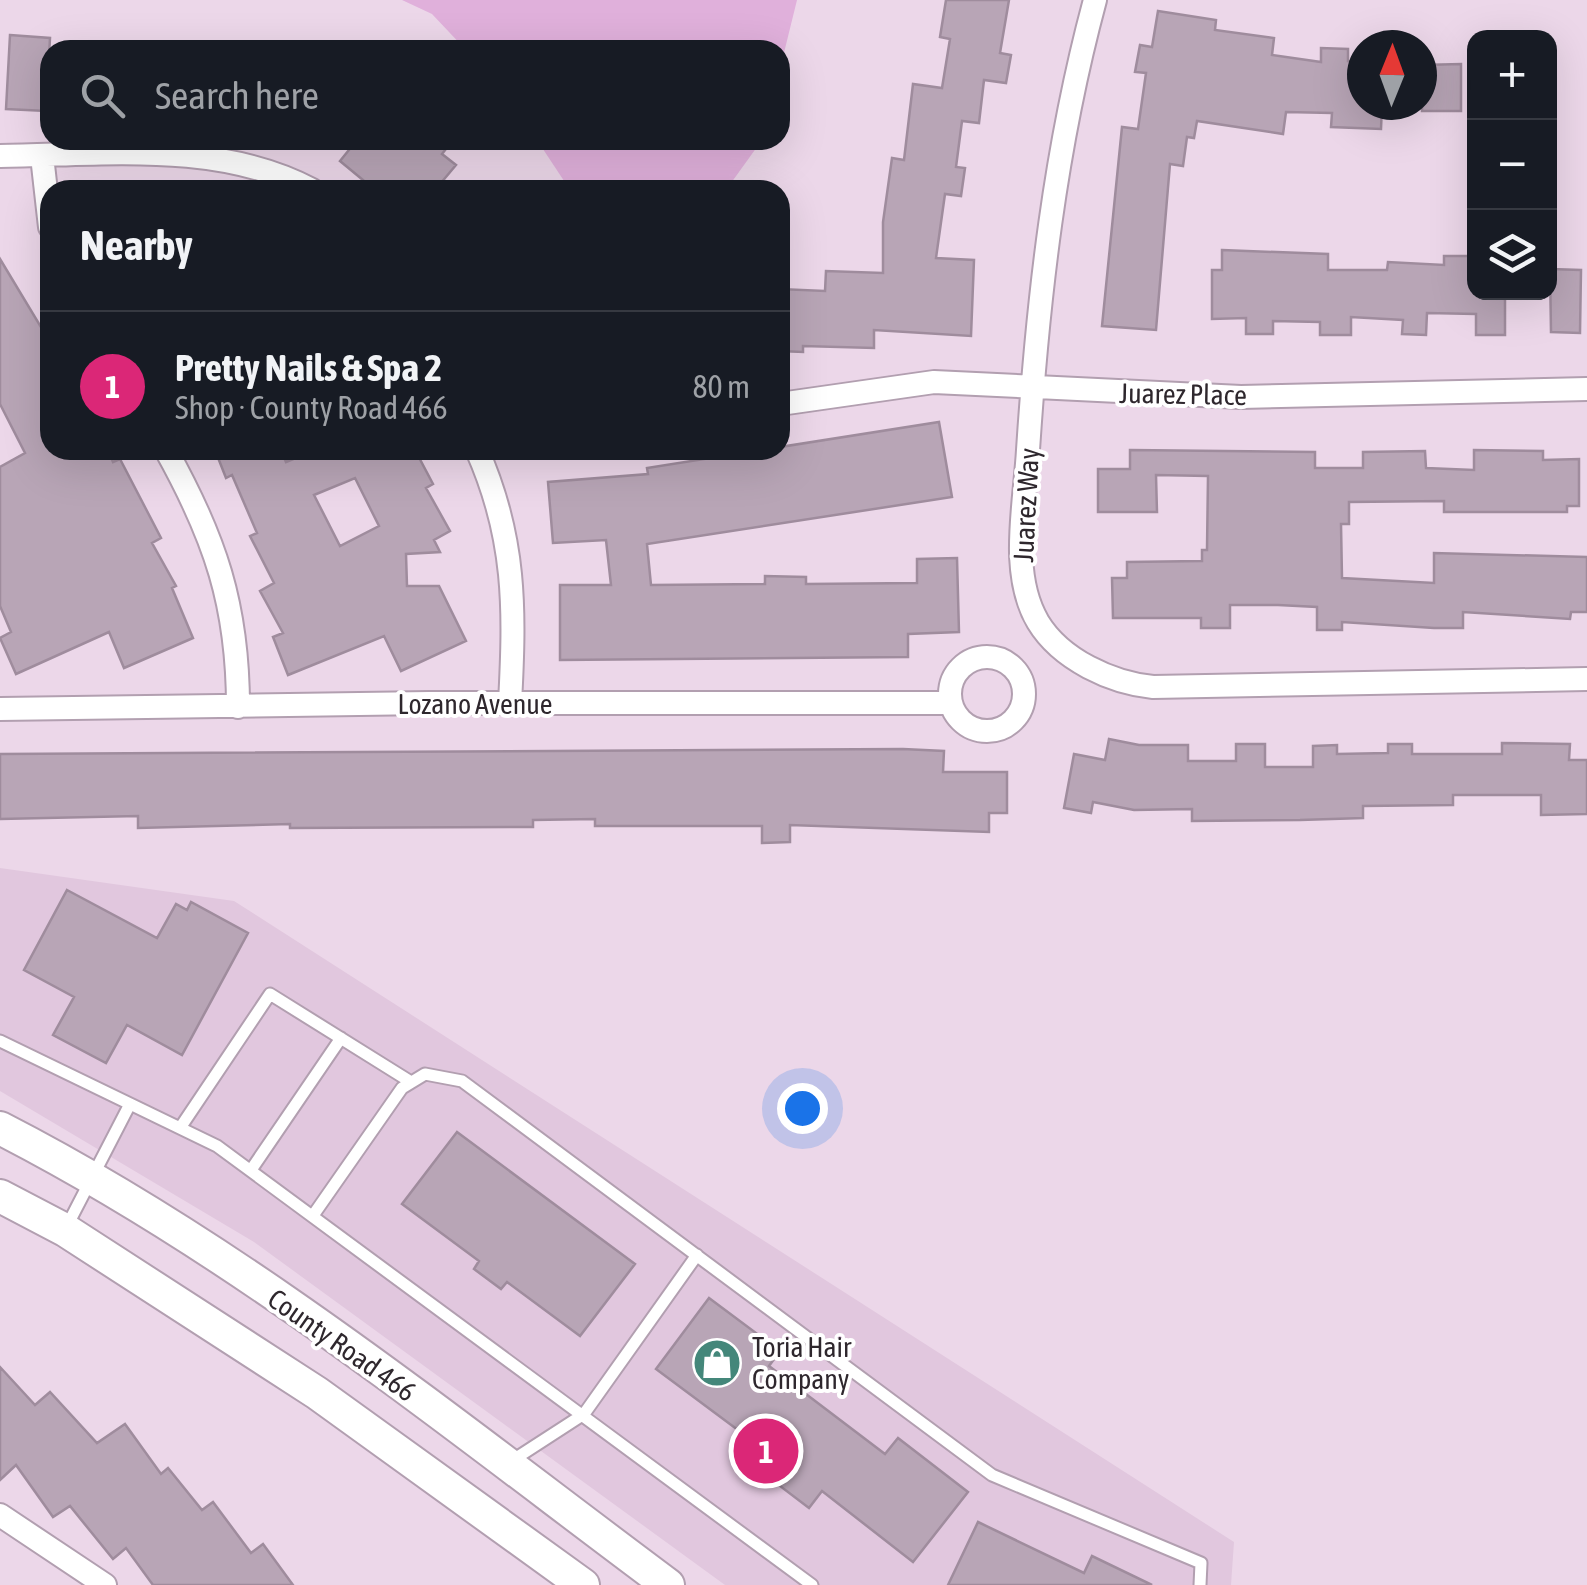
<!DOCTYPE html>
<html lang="en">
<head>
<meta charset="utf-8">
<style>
	:root { --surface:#171b24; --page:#242831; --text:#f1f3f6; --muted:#9ea1a6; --line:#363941; --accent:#db2777 }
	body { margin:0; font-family:"Asap Condensed",sans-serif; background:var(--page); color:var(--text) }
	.controls { position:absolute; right:30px; top:30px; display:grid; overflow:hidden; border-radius:20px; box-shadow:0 10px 40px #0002 }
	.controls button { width:90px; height:90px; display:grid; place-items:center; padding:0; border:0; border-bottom:2px solid var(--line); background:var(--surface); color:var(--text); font:50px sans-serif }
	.compass { position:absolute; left:1347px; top:30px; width:90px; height:90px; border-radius:50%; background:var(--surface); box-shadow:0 10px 40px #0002; rotate:1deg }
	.you { position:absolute; left:802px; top:1108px; width:35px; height:35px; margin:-25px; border:8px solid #fff; border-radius:50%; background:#1a73e8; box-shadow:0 0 0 15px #1a73e833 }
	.badge { display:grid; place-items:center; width:65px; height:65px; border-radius:50%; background:var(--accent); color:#fff; font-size:32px; font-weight:700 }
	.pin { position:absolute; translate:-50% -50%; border:5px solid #fff; box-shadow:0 2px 10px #0006 }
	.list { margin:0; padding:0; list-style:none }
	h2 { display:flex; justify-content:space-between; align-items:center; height:130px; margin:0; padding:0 40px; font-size:42px }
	h2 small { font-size:32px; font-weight:400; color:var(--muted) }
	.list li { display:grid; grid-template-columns:65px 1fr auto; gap:30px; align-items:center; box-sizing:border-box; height:150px; padding:0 40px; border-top:2px solid var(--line) }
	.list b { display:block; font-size:38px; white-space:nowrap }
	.list p { margin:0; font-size:32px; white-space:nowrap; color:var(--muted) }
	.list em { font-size:32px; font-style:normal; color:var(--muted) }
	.icon { flex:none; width:55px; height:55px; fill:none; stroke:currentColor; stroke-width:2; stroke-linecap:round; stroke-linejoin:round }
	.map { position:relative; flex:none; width:1587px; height:1585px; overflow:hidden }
	.search { position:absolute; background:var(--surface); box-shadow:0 10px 40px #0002; left:40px; top:40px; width:750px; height:110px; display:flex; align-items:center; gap:25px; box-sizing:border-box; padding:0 35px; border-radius:30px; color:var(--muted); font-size:38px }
	.panel { position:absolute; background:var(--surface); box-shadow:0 10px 40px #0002; left:40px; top:180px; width:750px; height:280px; border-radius:30px }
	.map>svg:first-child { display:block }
</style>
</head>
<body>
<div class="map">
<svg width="1587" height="1585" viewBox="0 0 1587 1585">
	<rect width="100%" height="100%" fill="#ecd7e9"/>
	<path fill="#e1c7de" d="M0,868l234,33 1000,641 -3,43h-506l-471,-343 -254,-151z"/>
	<path fill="#e0b0db" d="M402,0h395l-17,69v-19h-314l-34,-36z
		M537,140h225l-36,50h-156z"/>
	<path fill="#b8a5b6" stroke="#9f8c9d" stroke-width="2.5" fill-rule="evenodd" d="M946,0h63l-9,53 11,2 -5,28 -22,-3 -5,43 -17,-2 -6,46 9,1 -4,28 -16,-2 -9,64 38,2 -3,76 -97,-6v18l-71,-2v6l-23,-1v-62l45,2 1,-20 57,2v-51l9,-64 12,2 9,-76 29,4 8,-49 -10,-2z
		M1158,11l58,9 -1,10 59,8 -2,17 49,7v-14l27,1v12l14,1v43h20l-1,24 -50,-2 1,-14 -46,-1 -3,22 -86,-13 -3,17 -7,-1 -4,29 -13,-2 -14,166 -54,-4 20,-199 16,2 8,-56 -11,-1 5,-27 12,2z
		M10,35l40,3 -4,73 -40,-2z
		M1461,64v47h-39v-46z
		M357,140h96l-11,14 14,11 -21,25h-60l-35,-29z
		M1222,250l106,4v16h59l1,-8 56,3v-9h30v36h31v43h-29v-21l-49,-1 -1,22 -24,-1 1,-14 -52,-3v18h-31v-13l-47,-1v13h-27v-16l-34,1v-49h10z
		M0,259l50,83v108h58l5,12 7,-3 41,79 -9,5 24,43 -4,2 21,50 -69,30 -15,-36 -93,42 -16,-36 11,-6 -11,-26v-139l25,-14 -25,-49z
		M1550,269l31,1 -1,63 -29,-1z
		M939,422l13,75 -305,47 4,41 114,-1v-8l41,1v7l111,-1v-24l40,-1 2,74 -51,2v23l-348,3v-75h51l-5,-45 -53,3 -5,-61 100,-8 -1,-6z
		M215,450h66l5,12 29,-12h100l18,34 -7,4 24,43 -16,9 6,12 -34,2 1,32h32l27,55 -65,30 -17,-35 -96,39 -15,-38 10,-4 -23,-42 14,-8 -24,-47 7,-3 -25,-58 -6,3zM355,478l24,48 -39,20 -26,-51z
		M1130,450l185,2v16h48v-16l62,-1 1,17 48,2v-20l69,1v9l36,-1v47h-12v6h-123v-11l-95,1v22h-8l1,54 92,5v-30l153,4v55h-16l-1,7 -107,-7v16h-29l-92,-6v8h-25v-23l-39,-2h-48v23h-29v-10h-88l-1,-40h15v-16l75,-1v-11h5l1,-74 -52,-1 1,37h-59v-43h32z
		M1109,739l30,6h49v16h48v-17h29v23h48v-21l24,-1v9l51,-1v-9h24v10h90v-11l68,1 -1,16h18v54l-46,1v-20h-88v10l-90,1v12l-63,2 -108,1v-12l-58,1 -41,-8 -2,11 -27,-5 10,-54 31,6z
		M903,749l41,2 -1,21h64v41h-18v19l-199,-7v17l-28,1v-17h-167v-7l-62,1v7l-243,1v-4l-152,4v-12l-138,3v-65z
		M67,890l90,48 19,-34 11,6 4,-8 57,31 -66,122 -55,-30 -21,38 -53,-28 21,-38 -50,-27z
		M457,1132l178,132 -55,72 -73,-54 -6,7 -27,-20 5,-8 -77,-57z
		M709,1298l71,53 -11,15 116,88 13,-16 70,54 -55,70 -91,-71 -13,17 -71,-54 12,-15 -94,-70z
		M0,1367l35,38 15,-13 47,51 28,-19 36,50 7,-6 34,42 11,-8 38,51 12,-9 30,41h-140l-27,-37 -13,11 -43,-53 -17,11 -37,-52 -16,15z
		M978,1522l106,51 8,-17 60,29h-204z"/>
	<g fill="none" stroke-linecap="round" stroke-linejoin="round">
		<g stroke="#b29fb0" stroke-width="15">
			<path id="service" d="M0,1041l217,105 595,439
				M180,1128l90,-134 141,88
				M251,1170l90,-132
				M314,1214l88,-126 23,-14 37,7 530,394 209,88 -1,22
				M67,1226l63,-122
				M510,1462l74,-48 113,-159"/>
		</g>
		<g stroke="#b29fb0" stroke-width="26">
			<path id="minor" d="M1095,0c-40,148 -57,298 -67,450 -3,55 -19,123 10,172 23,38 74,61 115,65l434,-8
				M0,156c103,-1 218,-16 312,34
				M42,156l8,71
				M780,404l154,-22 307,15 346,-8
				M166,450c49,88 72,155 72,257
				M477,450c39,88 38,159 33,253
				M950 694a37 37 0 1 1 74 0a37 37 0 1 1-74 0Z
				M0,709l429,-6h521
				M0,1515l105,70"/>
		</g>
		<g stroke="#b29fb0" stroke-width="36">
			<path id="secondary" d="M0,1128c240,123 452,296 668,457
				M0,1196l65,34 252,163 266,192"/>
		</g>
		<use href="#service" stroke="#fff" stroke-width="11"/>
		<use href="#minor" stroke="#fff" stroke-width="22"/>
		<use href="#secondary" stroke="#fff" stroke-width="32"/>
	</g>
	<defs>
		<g id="shop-disc" transform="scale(2.5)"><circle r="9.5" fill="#44877a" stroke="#fff"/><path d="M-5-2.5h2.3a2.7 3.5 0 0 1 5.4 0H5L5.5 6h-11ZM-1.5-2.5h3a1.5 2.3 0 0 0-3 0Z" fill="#fff"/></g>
	</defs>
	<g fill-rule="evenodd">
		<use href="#shop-disc" x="717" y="1363"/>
	</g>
	<g text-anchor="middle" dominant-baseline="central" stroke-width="8" stroke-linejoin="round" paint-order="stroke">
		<g font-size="28" fill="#2e272d" stroke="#fff">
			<text transform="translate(1183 394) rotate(1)">Juarez Place</text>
			<text transform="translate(1026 505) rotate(-87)">Juarez Way</text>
			<text x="475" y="704">Lozano Avenue</text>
			<text transform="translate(342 1345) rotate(35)">County Road 466</text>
		</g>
		<g font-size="28" fill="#2e272d" stroke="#fff" text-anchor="start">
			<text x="752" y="1347">Toria Hair<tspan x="752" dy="32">Company</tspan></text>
		</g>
	</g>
</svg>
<div class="controls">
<button>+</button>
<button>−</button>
<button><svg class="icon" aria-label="layers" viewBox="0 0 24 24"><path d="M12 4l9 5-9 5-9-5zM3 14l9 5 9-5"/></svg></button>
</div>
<svg class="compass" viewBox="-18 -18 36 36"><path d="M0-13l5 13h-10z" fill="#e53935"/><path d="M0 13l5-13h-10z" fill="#9ea1a6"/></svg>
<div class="you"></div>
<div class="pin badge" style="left:766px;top:1451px">1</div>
<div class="search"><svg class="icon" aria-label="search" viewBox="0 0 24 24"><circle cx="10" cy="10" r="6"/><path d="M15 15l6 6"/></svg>Search here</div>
<section class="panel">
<h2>Nearby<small></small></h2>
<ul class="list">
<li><span class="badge">1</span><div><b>Pretty Nails &amp; Spa 2</b><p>Shop · County Road 466</p></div><em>80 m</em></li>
</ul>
</section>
</div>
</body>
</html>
